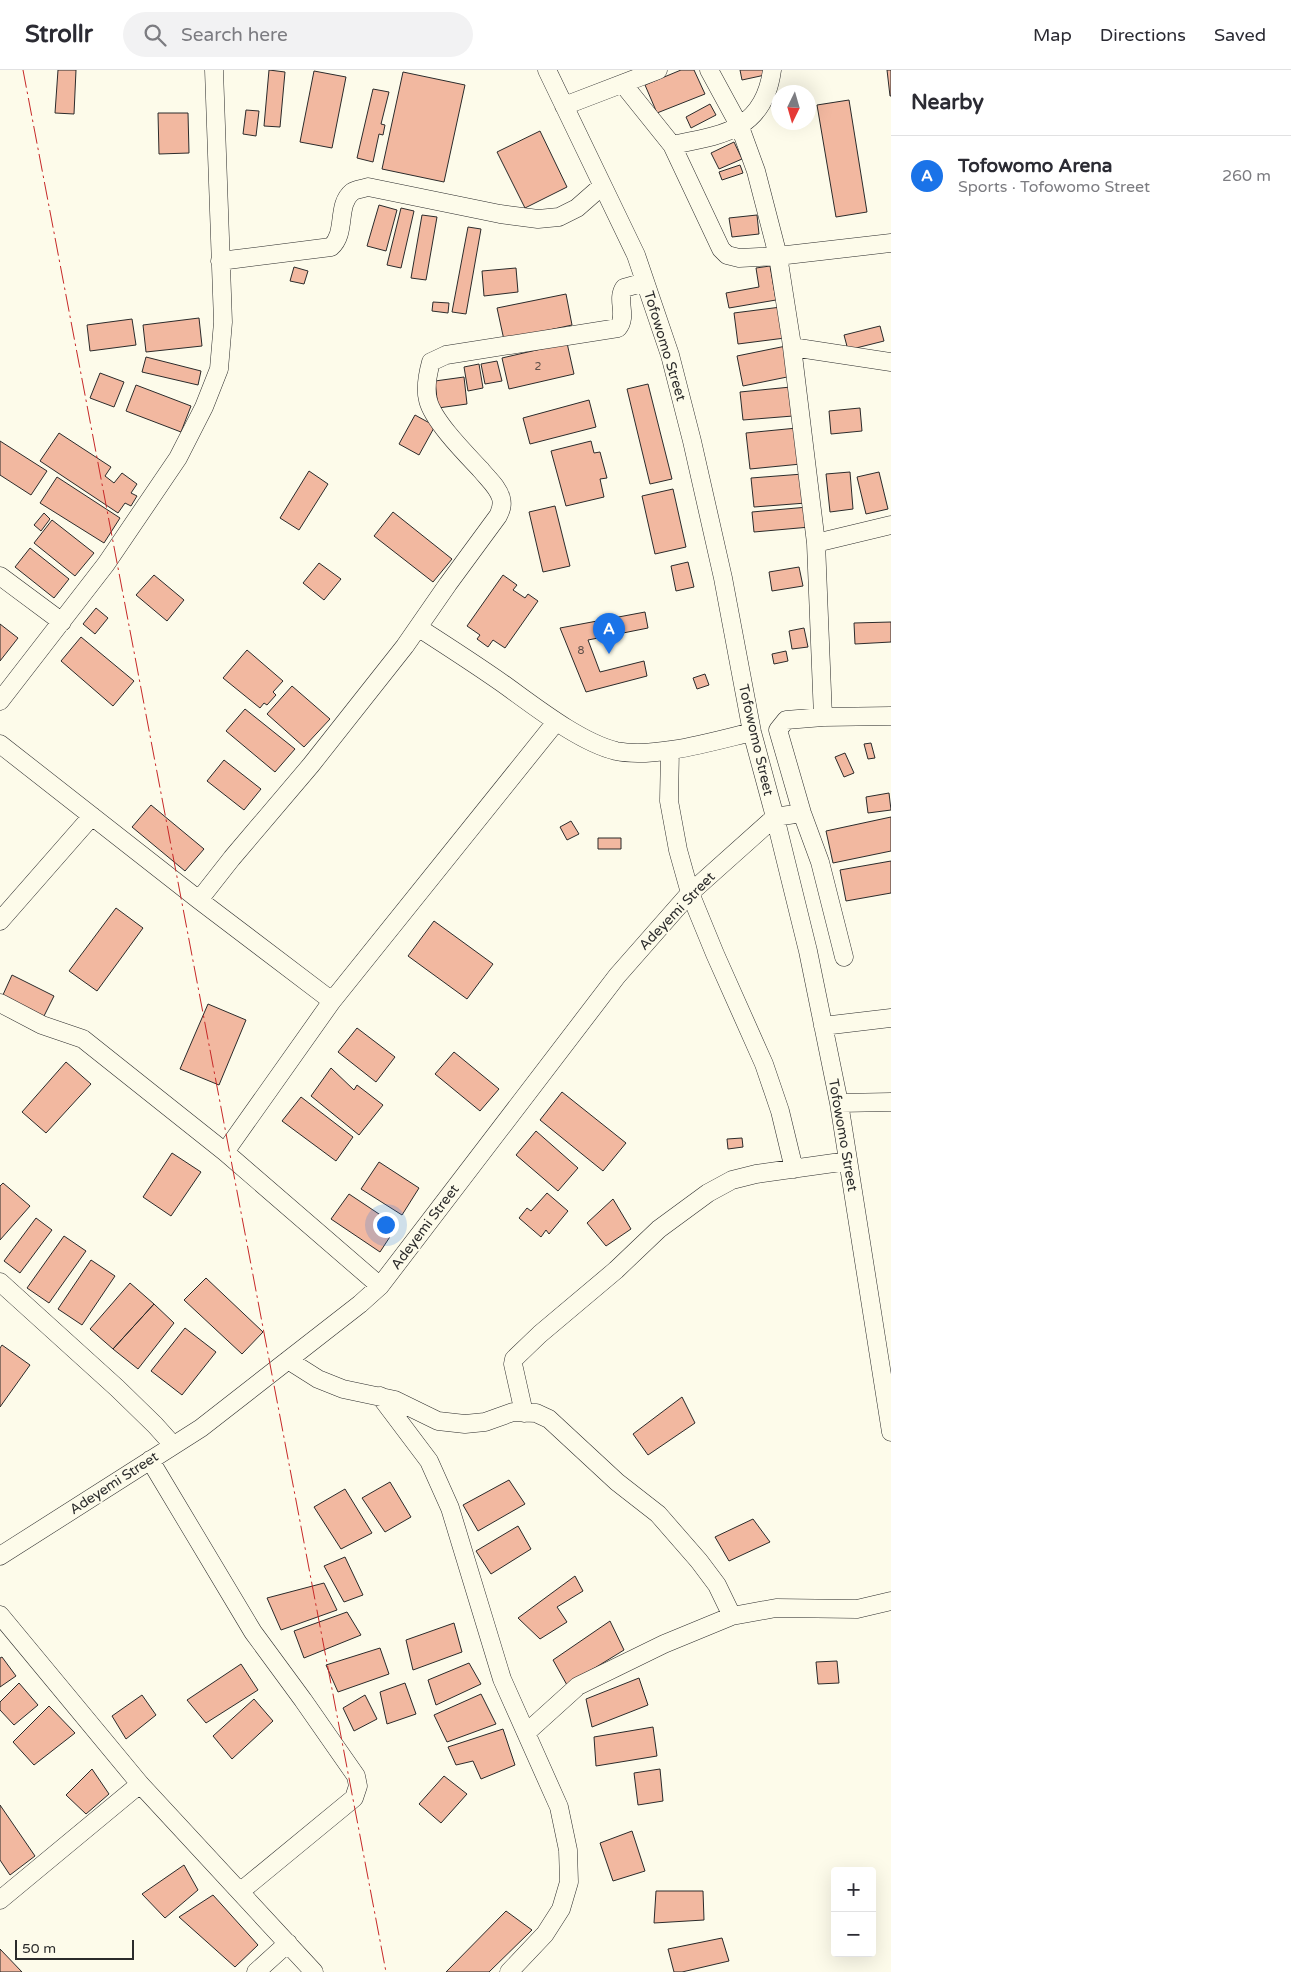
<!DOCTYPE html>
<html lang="en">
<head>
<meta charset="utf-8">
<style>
	:root { --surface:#fff; --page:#f2f2f3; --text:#2b2b33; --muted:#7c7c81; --line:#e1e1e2; --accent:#1a73e8 }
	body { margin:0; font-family:"Varela Round",sans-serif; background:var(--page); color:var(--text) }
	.controls { position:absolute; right:15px; bottom:15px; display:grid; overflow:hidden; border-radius:5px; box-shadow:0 5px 20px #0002 }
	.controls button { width:45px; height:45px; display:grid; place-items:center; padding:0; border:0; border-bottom:1px solid var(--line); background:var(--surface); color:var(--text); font:25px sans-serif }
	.compass { position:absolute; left:771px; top:15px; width:45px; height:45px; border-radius:50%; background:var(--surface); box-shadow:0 5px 20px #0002; rotate:185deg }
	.scale { position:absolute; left:15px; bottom:12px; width:119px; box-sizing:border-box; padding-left:5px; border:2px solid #2b2b2b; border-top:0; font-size:14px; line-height:18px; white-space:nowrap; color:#2b2b2b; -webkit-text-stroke:4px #fdfbea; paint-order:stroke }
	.you { position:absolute; left:385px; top:1154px; width:18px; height:18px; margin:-12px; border:4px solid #fff; border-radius:50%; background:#1a73e8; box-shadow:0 0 0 8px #1a73e833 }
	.badge { display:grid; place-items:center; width:32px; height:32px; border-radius:50%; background:var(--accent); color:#fff; font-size:16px; font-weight:700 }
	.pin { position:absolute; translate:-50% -41px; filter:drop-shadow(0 1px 2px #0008) }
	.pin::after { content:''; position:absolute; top:26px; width:18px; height:15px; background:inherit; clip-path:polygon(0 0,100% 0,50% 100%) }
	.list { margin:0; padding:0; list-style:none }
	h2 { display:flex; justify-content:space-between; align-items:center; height:65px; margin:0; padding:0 20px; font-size:21px }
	h2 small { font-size:16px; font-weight:400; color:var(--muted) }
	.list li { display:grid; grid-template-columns:32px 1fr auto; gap:15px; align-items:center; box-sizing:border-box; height:80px; padding:0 20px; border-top:1px solid var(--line) }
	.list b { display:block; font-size:19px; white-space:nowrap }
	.list p { margin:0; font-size:16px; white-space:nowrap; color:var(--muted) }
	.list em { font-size:16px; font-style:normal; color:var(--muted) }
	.icon { flex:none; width:28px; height:28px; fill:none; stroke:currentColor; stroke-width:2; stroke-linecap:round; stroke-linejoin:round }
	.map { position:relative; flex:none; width:891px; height:1902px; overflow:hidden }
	header { display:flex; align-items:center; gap:30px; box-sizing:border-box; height:70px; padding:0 25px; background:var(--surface); border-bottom:1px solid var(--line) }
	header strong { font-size:24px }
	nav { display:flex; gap:28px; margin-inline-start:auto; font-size:18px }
	.search { width:350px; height:45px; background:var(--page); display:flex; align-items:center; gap:12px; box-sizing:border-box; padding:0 18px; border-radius:28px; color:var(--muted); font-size:19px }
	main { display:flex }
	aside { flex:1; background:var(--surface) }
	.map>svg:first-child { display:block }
</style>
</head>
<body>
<header>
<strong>Strollr</strong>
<div class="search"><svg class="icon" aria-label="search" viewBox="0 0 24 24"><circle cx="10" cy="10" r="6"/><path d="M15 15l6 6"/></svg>Search here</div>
<nav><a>Map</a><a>Directions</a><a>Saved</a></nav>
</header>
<main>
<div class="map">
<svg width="891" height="1902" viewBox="0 0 891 1902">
	<rect width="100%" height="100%" fill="#fdfbea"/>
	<path fill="#f2b8a0" stroke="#2b2b2b" d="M58,0h18l-2,44 -19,-1z
		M269,0l16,2 -5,55 -16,-1z
		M681,0h13l11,24 -48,19 -12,-28z
		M740,0h24l1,5 -23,5z
		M887,0h4v26h-1z
		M314,1l32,6 -14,71 -32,-6z
		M403,2l62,13 -21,97 -62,-13z
		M373,19l16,3 -8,32 4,1 -2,10 -4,-1 -6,28 -16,-4z
		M849,30l18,112 -31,5 -19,-112z
		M710,34l6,11 -25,13 -5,-11z
		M246,40l13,1 -3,25 -13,-2z
		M158,43h30l1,40 -30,1z
		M540,61l27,56 -42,21 -28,-56z
		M734,72l8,17 -23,10 -8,-16z
		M740,95l3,8 -21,7 -3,-8z
		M379,135l18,5 -11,41 -19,-5z
		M401,138l13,3 -13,57 -14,-3z
		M422,145l15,2 -11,63 -15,-2z
		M757,145l2,19 -27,3 -3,-19z
		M468,157l13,2 -15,85 -14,-2z
		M770,196l6,34 -47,8 -3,-15 33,-6 -3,-19z
		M294,197l14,4 -4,13 -14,-3z
		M516,198l2,24 -34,4 -2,-25z
		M566,224l6,31 -68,15 -7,-32z
		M433,232l16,1 -1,10 -16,-2z
		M781,237l4,31 -47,6 -4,-31z
		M199,248l3,28 -56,6 -3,-27z
		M132,249l4,26 -46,6 -3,-26z
		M880,256l4,15 -36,9 -4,-15z
		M567,273l7,31 -65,15 -7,-31z
		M786,276l6,30 -49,10 -6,-30z
		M146,287l55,14 -3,14 -56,-13z
		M497,291l5,20 -17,3 -4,-20z
		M479,294l4,24 -15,3 -4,-24z
		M100,303l24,9 -10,25 -24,-9z
		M464,307l3,27 -29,4 -3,-27z
		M648,314l24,95 -22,5 -23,-95z
		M136,315l55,21 -10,26 -55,-21z
		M791,317l2,29 -50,4 -3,-28z
		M589,330l7,27 -66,17 -7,-26z
		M860,338l2,23 -31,3 -2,-23z
		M415,345l20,11 -16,29 -20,-11z
		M797,358l4,36 -51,5 -4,-36z
		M59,363l52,34 -6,9 9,7 8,-10 15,11 -6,9 6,3 -6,10 -6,-3 -7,10 -78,-52z
		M0,371l47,30 -16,24 -31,-20z
		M591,371l3,12 6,-1 7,26 -7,1 4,18 -38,9 -15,-55z
		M309,401l19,13 -29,46 -19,-12z
		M850,402l3,37 -23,3 -4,-38z
		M879,402l9,37 -22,5 -9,-37z
		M803,404l3,29 -52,4 -3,-29z
		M57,407l63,41 -16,25 -64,-40z
		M673,419l13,58 -31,7 -13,-58z
		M555,436l15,60 -27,6 -14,-60z
		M808,437l2,20 -56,5 -2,-20z
		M393,442l59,47 -19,23 -59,-46z
		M44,443l6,6 -9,12 -7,-6z
		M52,450l42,33 -19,23 -41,-33z
		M30,478l39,31 -15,19 -39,-31z
		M688,492l6,25 -18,4 -5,-25z
		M319,493l22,16 -17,21 -21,-17z
		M799,497l4,19 -31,5 -3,-19z
		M154,505l30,25 -17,21 -31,-26z
		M503,505l14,10 -4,5 12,8 3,-4 10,7 -33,47 -12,-8 -5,7 -11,-8 3,-4 -13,-9z
		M96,538l12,10 -13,16 -12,-10z
		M645,542l3,16 -60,12 12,32 44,-11 3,15 -61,16 -26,-64z
		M891,552v20l-36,2 -1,-21z
		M0,554l18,14 -18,23z
		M804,558l4,19 -16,2 -3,-18z
		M81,567l53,44 -21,25 -52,-45z
		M247,580l36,31 -10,11 3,3 -9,10 -3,-2 -4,5 -37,-30z
		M786,581l2,10 -14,3 -2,-10z
		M705,604l4,11 -12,4 -4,-11z
		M292,616l38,33 -26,28 -37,-33z
		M245,639l50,40 -20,23 -49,-41z
		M871,673l4,15 -7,1 -4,-15z
		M845,683l9,20 -10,4 -9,-20z
		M224,690l37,29 -17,21 -37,-29z
		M889,723l2,17 -23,3 -2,-16z
		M151,735l53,44 -19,22 -53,-44z
		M891,747v34l-58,12 -7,-32z
		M571,751l8,13 -12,6 -7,-13z
		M598,768h23v11h-23z
		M891,791v32l-45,8 -6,-31z
		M116,838l27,20 -46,63 -28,-20z
		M434,851l59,43 -26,35 -59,-43z
		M12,905l42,21 -11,22 -41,-21z
		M208,934l38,16 -27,65 -39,-16z
		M357,958l38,29 -19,25 -38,-30z
		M454,982l45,37 -19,22 -45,-37z
		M66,992l25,22 -45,49 -24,-21z
		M331,998l23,22 3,-5 26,20 -24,30 -48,-39z
		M562,1022l64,51 -23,28 -63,-51z
		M301,1027l52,40 -17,24 -54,-40z
		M536,1061l42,37 -20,23 -42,-36z
		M742,1068l1,9 -15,2 -1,-10z
		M172,1083l29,19 -30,44 -28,-19z
		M379,1092l40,26 -17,27 -41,-26z
		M3,1113l27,23 -30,34v-54z
		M547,1123l21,18 -19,23 -3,-4 -5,7 -22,-19 8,-10 4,3z
		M349,1124l48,32 -17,26 -49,-33z
		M613,1129l18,30 -25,17 -19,-23z
		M36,1148l16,12 -32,43 -16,-12z
		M64,1166l22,15 -37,52 -22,-15z
		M91,1190l24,16 -33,49 -24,-16z
		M206,1208l57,54 -21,22 -58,-54z
		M130,1213l24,21 -41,45 -23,-20z
		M154,1234l20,19 -36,46 -25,-20z
		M185,1258l31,24 -34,43 -31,-24z
		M2,1275l28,20 -30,42v-59z
		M682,1327l13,26 -47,32 -15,-21z
		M509,1410l16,24 -47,27 -15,-26z
		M390,1412l21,35 -26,15 -23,-34z
		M345,1419l27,44 -31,16 -27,-42z
		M753,1449l17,23 -41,19 -14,-24z
		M518,1456l13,23 -40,25 -15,-23z
		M345,1487l18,38 -19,7 -20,-36z
		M575,1506l8,15 -26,16 10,15 -27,17 -22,-21z
		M324,1513l13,27 -56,20 -14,-32z
		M347,1542l14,23 -57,23 -10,-27z
		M610,1551l14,29 -57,35 -14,-25z
		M454,1553l8,29 -49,18 -7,-30z
		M380,1578l9,26 -51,18 -12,-27z
		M2,1587l14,19 -16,11v-29z
		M837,1591l2,22 -21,1 -2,-22z
		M469,1593l12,21 -45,21 -8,-25z
		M241,1594l17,26 -52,33 -19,-23z
		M639,1608l9,27 -56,22 -6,-28z
		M19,1613l19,22 -24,20 -14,-15v-8z
		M405,1613l11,31 -29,10 -7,-32z
		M481,1624l15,30 -49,18 -13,-27z
		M142,1625l14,20 -30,24 -14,-23z
		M365,1625l12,24 -23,12 -11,-23z
		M254,1629l19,22 -41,38 -19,-23z
		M49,1636l26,27 -41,32 -21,-23z
		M653,1657l4,29 -61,10 -2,-29z
		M503,1659l12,36 -34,14 -8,-18 -17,4 -8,-18z
		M92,1699l17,25 -23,20 -20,-19z
		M660,1699l3,32 -25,4 -4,-32z
		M444,1706l23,18 -26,29 -22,-19z
		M0,1735l35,51 -25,19 -10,-15z
		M632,1761l13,40 -32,10 -13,-38z
		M184,1795l14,25 -33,28 -23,-24z
		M656,1821h47l1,29 -50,3z
		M213,1825l45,50 -23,22 -56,-50z
		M506,1841l26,19 -43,42h-43z
		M722,1868l7,23 -47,11h-8l-6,-23z
		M0,1879l22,23h-22z"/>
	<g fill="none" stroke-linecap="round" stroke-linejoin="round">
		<g stroke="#2b2b2b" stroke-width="19">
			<path id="minor" d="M547,0l89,185 34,100 22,86 31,137 29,154 23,85 33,134 31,152 52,329
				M709,0l31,57 16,44 22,85 13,83 25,204 7,174
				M623,14l49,61 49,104 6,6 12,3 39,-2 113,-13
				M564,36l94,-36
				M672,75c51,-10 92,-15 100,-75
				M220,191l111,-14c16,-14 5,-42 21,-55 4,-3 11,-3 16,-5l132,27 38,5 21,-2 18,-9 25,-22
				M792,277l99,15
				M816,473l75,-18
				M0,506l62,46
				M419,558c28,18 56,36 83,55 31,22 77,59 114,68 38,8 98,-10 136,-19
				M0,631l106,-137 72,-106 26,-51 15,-38 4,-47 -9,-252
				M0,674l199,156 133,101
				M670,680l-1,51 9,49 12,43 25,61 49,110 16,47 14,58
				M199,830l33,-42 79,-93 94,-119 43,-62 50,-68c3,-6 5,-11 3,-18 -3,-11 -13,-19 -20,-28 -15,-16 -48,-49 -53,-70 -3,-11 0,-27 3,-38l15,-7 172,-27c10,-12 -2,-28 6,-40l21,-6
				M0,851l92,-105
				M844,887l-24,-95 -18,-49 -24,-83 8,-10 37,-3 68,-1
				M0,933l42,22 41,14 142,113 155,134
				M823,956l68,-8
				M839,1033l52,-1
				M225,1082l107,-151 224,-279
				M0,1212l117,106 38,37 18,20
				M288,1290l30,19 25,10 52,11 43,21 27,3 20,-2 28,-10 23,1 13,6 68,63 41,32 41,47 18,24 15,31
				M380,1326l49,65 21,47 52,171 57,128 9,43 1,32 -8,27 -16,25 -36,38
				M524,1343l-11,-49 1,-5 26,-25 76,-64 43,-41 49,-36 24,-13 24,-6 92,-13
				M150,1390l103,172 50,68 53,76 2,10 -4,12 -113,93
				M0,1486l201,-128 159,-124 20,-18 237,-310 73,-83 85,-76 27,-4
				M0,1545l140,169 174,188
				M526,1663l52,-47 86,-42 68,-28 44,-8 81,1 34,-8
				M0,1830l140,-116
				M256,1902l32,-29"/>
		</g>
		<use href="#minor" stroke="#fdfbea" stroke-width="18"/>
		<path stroke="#c62828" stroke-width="1" stroke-dasharray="18 4 2.5 4" stroke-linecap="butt" d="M23,0l363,1902"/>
	</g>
	<g text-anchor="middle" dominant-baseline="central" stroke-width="4" stroke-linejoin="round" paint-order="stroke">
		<g font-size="11" fill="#5d4e48">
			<text x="538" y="296">2</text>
			<text x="581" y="580">8</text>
		</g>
		<g font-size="14" fill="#2b2b2b" stroke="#fdfbea">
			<text transform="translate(665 276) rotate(73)">Tofowomo Street</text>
			<text transform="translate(756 670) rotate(77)">Tofowomo Street</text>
			<text transform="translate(677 841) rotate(-46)">Adeyemi Street</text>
			<text transform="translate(843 1065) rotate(80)">Tofowomo Street</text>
			<text transform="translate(425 1157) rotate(-53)">Adeyemi Street</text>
			<text transform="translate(114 1413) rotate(-33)">Adeyemi Street</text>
		</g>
	</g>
</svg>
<div class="controls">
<button>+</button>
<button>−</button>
</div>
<svg class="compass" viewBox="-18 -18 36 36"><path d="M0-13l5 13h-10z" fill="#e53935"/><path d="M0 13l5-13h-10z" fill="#7c7c81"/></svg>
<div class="scale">50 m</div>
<div class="you"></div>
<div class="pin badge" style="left:609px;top:584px">A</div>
</div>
<aside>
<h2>Nearby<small></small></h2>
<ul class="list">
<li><span class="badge">A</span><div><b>Tofowomo Arena</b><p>Sports · Tofowomo Street</p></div><em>260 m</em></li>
</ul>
</aside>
</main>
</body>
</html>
